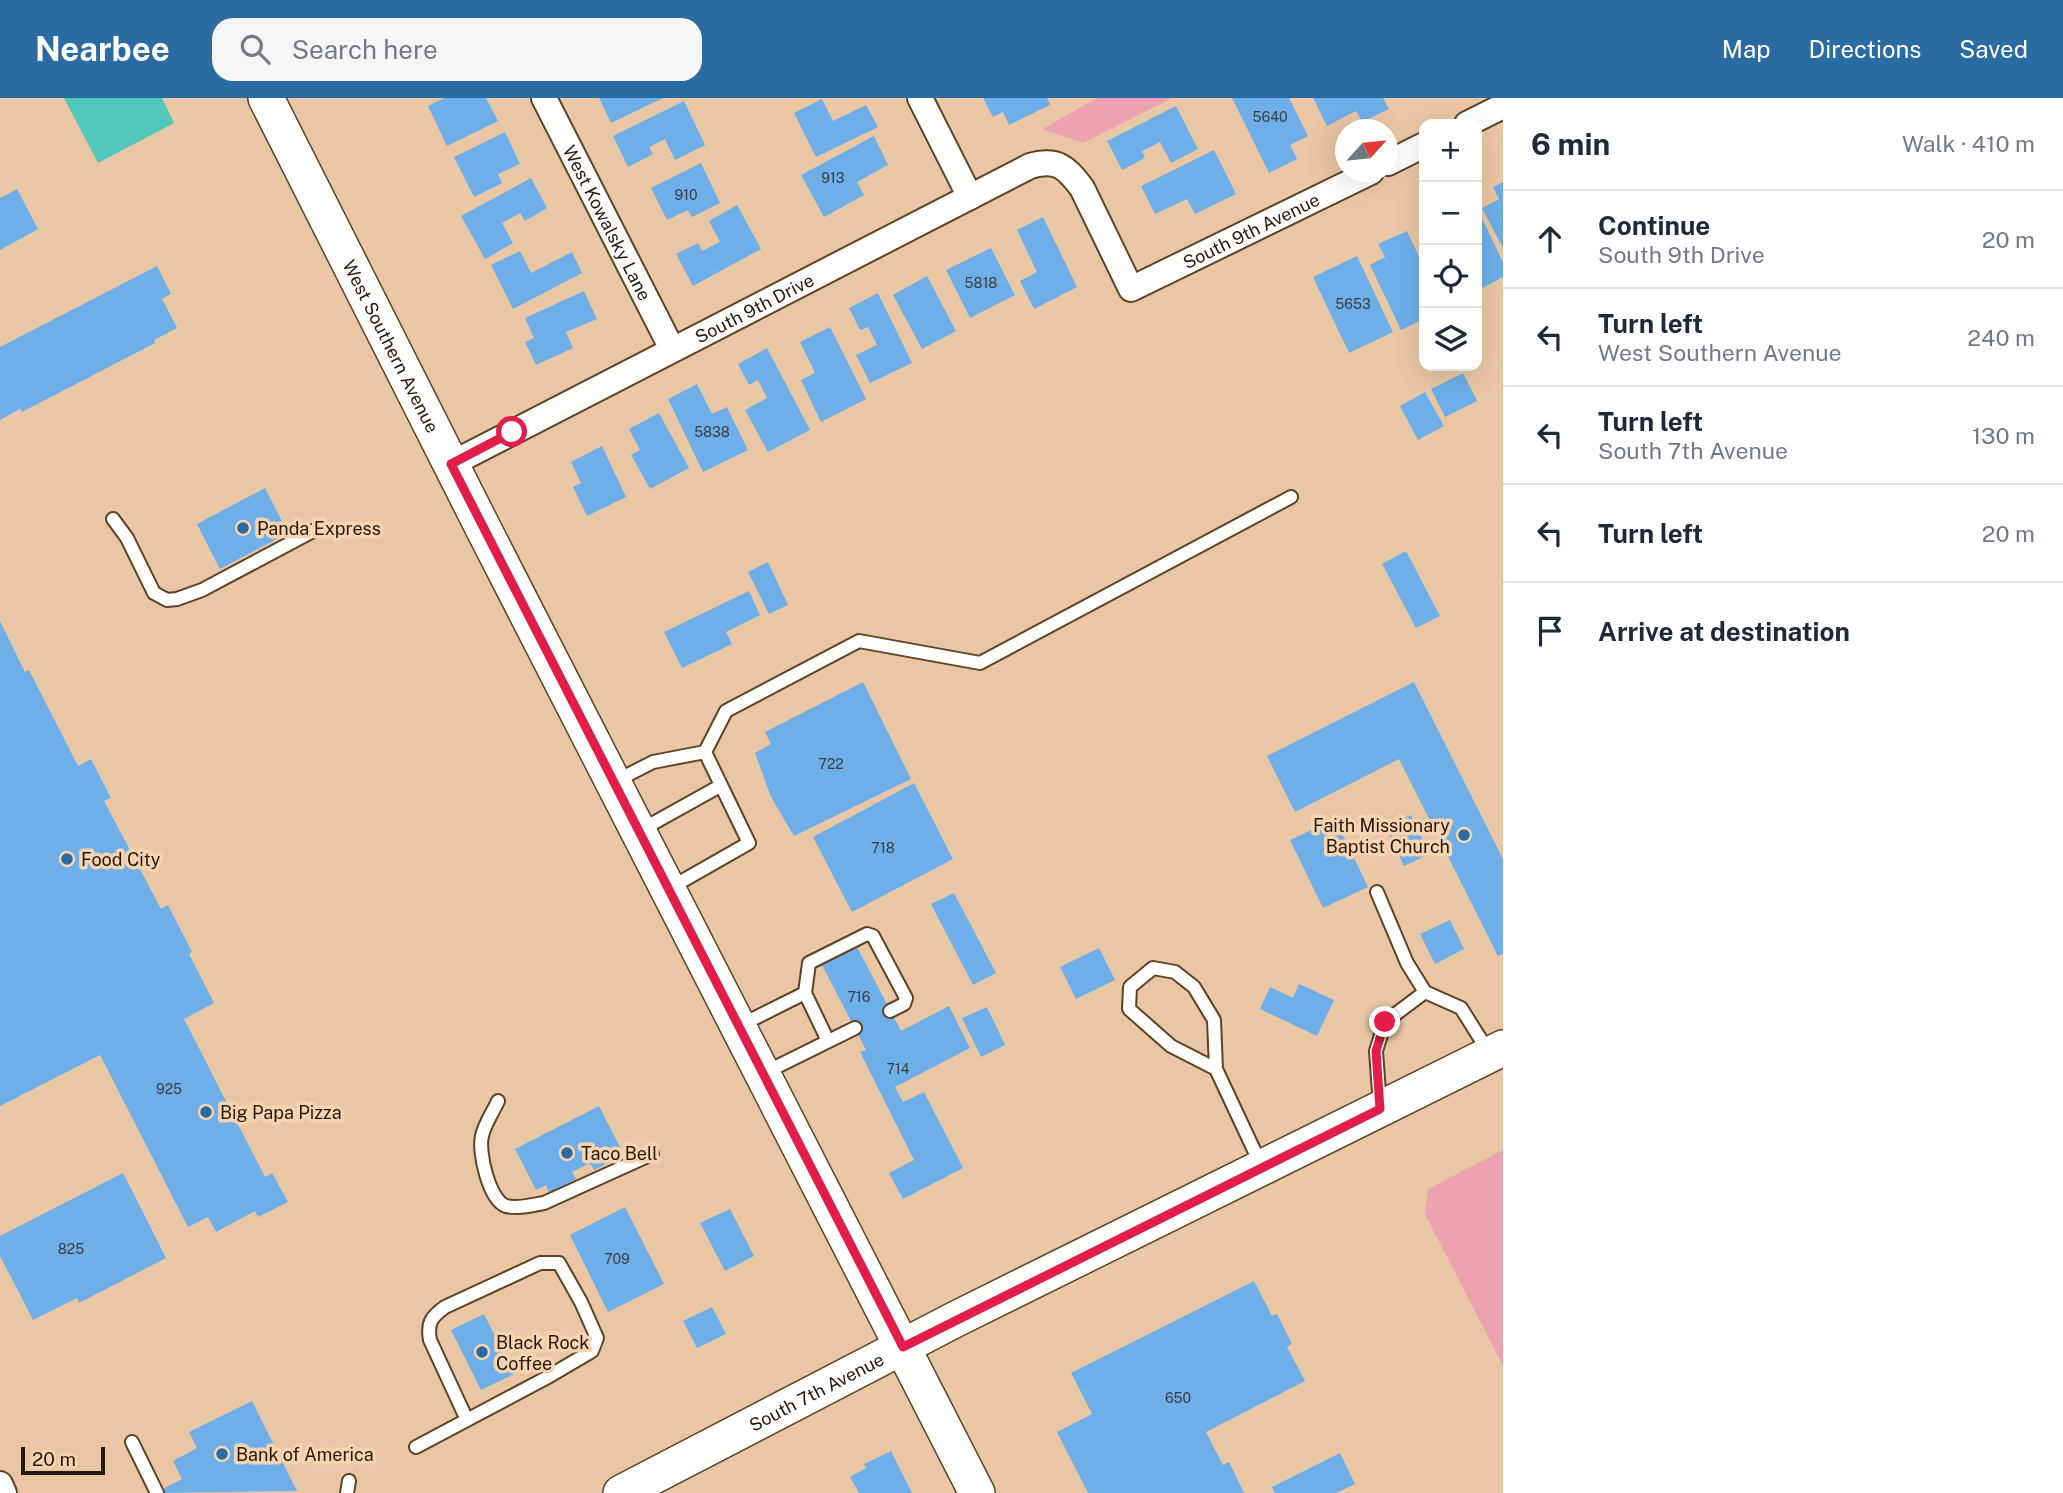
<!DOCTYPE html>
<html lang="en">
<head>
<meta charset="utf-8">
<style>
	:root { --surface:#fff; --page:#f6f6f7; --text:#1f2937; --muted:#747a83; --line:#e0e1e3; --accent:#2a6ca2 }
	body { margin:0; font-family:"Public Sans",sans-serif; background:var(--page); color:var(--text) }
	.controls { position:absolute; right:21px; top:21px; display:grid; overflow:hidden; border-radius:14px; box-shadow:0 7px 28px #0002 }
	.controls button { width:63px; height:63px; display:grid; place-items:center; padding:0; border:0; border-bottom:2px solid var(--line); background:var(--surface); color:var(--text); font:35px sans-serif }
	.compass { position:absolute; left:1335px; top:21px; width:63px; height:63px; border-radius:50%; background:var(--surface); box-shadow:0 7px 28px #0002; rotate:63deg }
	.scale { position:absolute; left:21px; bottom:18px; width:84px; box-sizing:border-box; padding-left:7px; border:4px solid #25190b; border-top:0; font-size:19px; line-height:24px; white-space:nowrap; color:#25190b; -webkit-text-stroke:5px #f7d4b1; paint-order:stroke }
	.stop { position:absolute; width:21px; height:21px; margin:-16px; border:5px solid #e11d48; border-radius:50%; background:#fff }
	.stop.end { background:#e11d48; border-color:#fff; box-shadow:0 2px 7px #0008 }
	.list { margin:0; padding:0; list-style:none }
	h2 { display:flex; justify-content:space-between; align-items:center; height:91px; margin:0; padding:0 28px; font-size:30px }
	h2 small { font-size:23px; font-weight:400; color:var(--muted) }
	.list li { display:grid; grid-template-columns:46px 1fr auto; gap:21px; align-items:center; box-sizing:border-box; height:98px; padding:0 28px; border-top:2px solid var(--line) }
	.list b { display:block; font-size:26px; white-space:nowrap }
	.list p { margin:0; font-size:23px; white-space:nowrap; color:var(--muted) }
	.list em { font-size:23px; font-style:normal; color:var(--muted) }
	.icon { flex:none; width:38px; height:38px; fill:none; stroke:currentColor; stroke-width:2; stroke-linecap:round; stroke-linejoin:round }
	.map { position:relative; flex:none; width:1503px; height:1395px; overflow:hidden }
	header { display:flex; align-items:center; gap:42px; box-sizing:border-box; height:98px; padding:0 35px; background:var(--accent); color:#fff }
	header strong { font-size:33px }
	nav { display:flex; gap:38px; margin-inline-start:auto; font-size:24px }
	.search { width:490px; height:63px; background:var(--page); display:flex; align-items:center; gap:18px; box-sizing:border-box; padding:0 24px; border-radius:21px; color:var(--muted); font-size:26px }
	main { display:flex }
	aside { flex:1; background:var(--surface) }
	.map>svg:first-child { display:block }
</style>
</head>
<body>
<header>
<strong>Nearbee</strong>
<div class="search"><svg class="icon" aria-label="search" viewBox="0 0 24 24"><circle cx="10" cy="10" r="6"/><path d="M15 15l6 6"/></svg>Search here</div>
<nav><a>Map</a><a>Directions</a><a>Saved</a></nav>
</header>
<main>
<div class="map">
<svg width="1503" height="1395" viewBox="0 0 1503 1395">
	<rect width="100%" height="100%" fill="#eac7a4"/>
	<path fill="#eca2b1" d="M1097,0h75l-89,45 -41,-14z
		M1503,1052v216l-78,-152 3,-25z"/>
	<path fill="#52c8bd" d="M64,0h98l12,25 -76,40z"/>
	<path fill="#6eafe9" d="M444,0h42l12,23 -51,25 -19,-40z
		M599,0h64l-52,25z
		M983,0h64l3,7 -41,20 -6,-13 -10,5z
		M1232,0h57l19,38 -18,9 7,14 -28,14z
		M1313,0h70l6,11 -27,13 -6,-11 -29,15z
		M822,1l11,22 33,-16 12,22 -62,30 -22,-44z
		M684,3l21,44 -30,15 -10,-21 -16,8 4,7 -25,13 -15,-31z
		M1176,8l22,43 -27,14 -11,-21 -18,9 3,7 -23,12 -15,-29z
		M505,34l15,32 -22,10 4,9 -28,14 -20,-40z
		M874,38l14,29 -31,17 7,13 -40,22 -23,-42z
		M1214,52l22,44 -41,20 -8,-15 -32,15 -14,-28z
		M701,65l19,40 -28,14 -4,-7 -21,10 -16,-32z
		M531,80l16,30 -22,13 -5,-8 -18,10 11,20 -28,16 -24,-43z
		M1503,84v66l-21,-40 17,-9 -6,-12z
		M17,91l21,40 -38,21v-52z
		M737,107l24,44 -68,37 -17,-32 22,-11 4,8 18,-9 -11,-21z
		M1477,110l26,54v15l-26,14z
		M1043,119l34,70 -43,22 -14,-28 17,-9 -20,-42z
		M1407,133l17,36v52l-23,11 -31,-65 15,-8 -7,-13z
		M991,150l24,47 -45,23 -24,-48z
		M520,153l11,22 41,-21 10,21 -69,36 -22,-44z
		M1357,158l36,76 -44,21 -36,-76z
		M157,168l14,28 -9,5 15,29 -23,12 1,3 -133,69 -2,-3 -20,11v-73z
		M927,178l29,55 -34,18 -29,-54z
		M584,193l13,28 -31,13 7,16 -37,17 -11,-23 9,-4 -9,-20z
		M878,195l34,70 -42,20 -14,-28 21,-10 -9,-18 -8,3 -11,-22z
		M830,229l36,72 -45,23 -20,-42 14,-7 -15,-31z
		M767,250l43,82 -42,22 -23,-42 22,-12 -9,-18 -9,5 -11,-21z
		M1463,275l14,28 -32,16 -14,-28z
		M697,286l15,30 15,-7 21,43 -45,22 -35,-73z
		M1425,294l19,34 -26,14 -18,-34z
		M659,315l30,55 -39,21 -19,-34 9,-5 -11,-21z
		M602,348l24,51 -39,19 -14,-29 8,-4 -10,-21z
		M265,390l23,45 -68,36 -23,-45z
		M1406,453l34,65 -24,12 -34,-64z
		M768,464l20,43 -19,9 -21,-42z
		M749,493l11,24 -34,17 6,12 -50,24 -18,-36z
		M0,523l25,51 4,-2 49,96 13,-7 20,39 -7,3 57,108 7,-4 24,47 -3,2 25,49 -30,16 81,158 7,-4 16,29 -30,15 -3,-6 -39,21 -8,-15 -20,10 -88,-172 -100,51z
		M863,584l48,97 -117,57 -23,-39 -16,-44 16,-9 -6,-12z
		M1414,584l89,177v95l-5,2 -99,-197 -104,53 -28,-56z
		M914,685l39,76 -101,53 -39,-75z
		M1411,717l18,39 -25,12 -18,-39z
		M1335,721l33,68 -45,21 -33,-68z
		M954,795l42,80 -23,12 -42,-81z
		M1450,822l14,29 -29,15 -15,-30z
		M856,847l45,86 48,-25 21,42 -75,39 8,15 21,-10 39,76 -60,31 -14,-26 25,-13 -54,-108 6,-2 -45,-87z
		M1099,850l16,32 -39,19 -16,-32z
		M1299,886l35,16 -17,36 -57,-27 10,-22 23,11z
		M987,909l18,38 -24,12 -19,-39z
		M599,1008l21,41 -4,2 4,8 -26,13 -4,-7 -18,9 4,7 -27,14 -3,-8 -10,5 -21,-41z
		M123,1075l43,85 -87,45 -2,-5 -44,22 -33,-64v-20z
		M625,1109l39,77 -56,28 -38,-77z
		M730,1111l24,47 -29,15 -25,-48z
		M1254,1183l18,35 5,-2 15,30 -5,3 18,34 -99,51 17,33 6,-3 15,31h-156l-31,-61 35,-18 -21,-41z
		M712,1209l14,27 -29,14 -14,-27z
		M484,1216l30,60 -33,16 -30,-60z
		M252,1303l45,90 -142,2 27,-14 -9,-18 24,-13 -8,-16z
		M891,1353l21,42h-53l-9,-16 16,-9 -2,-4z
		M1340,1355l15,31 -19,9h-61l-3,-6z"/>
	<g fill="none" stroke-linecap="round" stroke-linejoin="round">
		<g stroke="#5f4223" stroke-width="16">
			<path id="service" d="M113,421l14,19 27,55 13,7 10,-1 25,-9 113,-60
				M614,684l39,-20 52,-10 21,-41 133,-70 121,22 311,-166
				M641,732l79,-44
				M670,790l79,-45 -44,-91
				M1377,794l30,71 18,29 36,16 27,43
				M805,895l23,48
				M739,928l66,-33 4,-30 58,-29 6,2 33,62 -2,6 -14,7
				M1216,971l-2,-49 -20,-33 -19,-15 -22,-4 -23,19 -1,22 42,37 45,23 45,96
				M764,975l91,-45
				M498,1003c-5,11 -14,24 -16,35 -4,16 7,64 24,70 11,3 26,-1 38,-3l108,-49
				M1380,1008l-4,-55 9,-29 40,-30
				M132,1344l25,51
				M416,1349l130,-69 46,-27 5,-13 -16,-36 -22,-39h-19l-95,44c-14,10 -18,16 -15,33l37,80
				M347,1395l2,-12"/>
		</g>
		<g stroke="#5f4223" stroke-width="28">
			<g id="minor">
				<path id="s1" d="M544,0l128,251"/>
				<path d="M920,0l50,99"/>
				<path d="M1467,26l36,-18"/>
				<path d="M1388,65l36,-18"/>
				<path id="s2" d="M451,366l579,-298c27,-8 36,1 52,22l49,101 240,-117"/>
				<path d="M0,1386l4,9"/>
			</g>
		</g>
		<g stroke="#5f4223" stroke-width="38">
			<g id="secondary">
				<path id="s3" d="M266,0l216,428 495,967"/>
				<path id="s4" d="M621,1395l337,-175 545,-270"/>
			</g>
		</g>
		<use href="#service" stroke="#fff" stroke-width="12"/>
		<use href="#minor" stroke="#fff" stroke-width="24"/>
		<use href="#secondary" stroke="#fff" stroke-width="35"/>
	</g>
	<g fill="none" stroke-linecap="round" stroke-linejoin="round">
		<path stroke="#e11d48" stroke-width="9" d="M512,334l-61,32 452,883 477,-238 -4,-58 9,-29"/>
	</g>
	<g fill="#2a6ca2" stroke="#f7d4b1" stroke-width="2.5">
		<circle cx="243" cy="430" r="7"/>
		<circle cx="1464" cy="737" r="7"/>
		<circle cx="67" cy="761" r="7"/>
		<circle cx="206" cy="1014" r="7"/>
		<circle cx="567" cy="1055" r="7"/>
		<circle cx="482" cy="1254" r="7"/>
		<circle cx="222" cy="1356" r="7"/>
	</g>
	<g text-anchor="middle" dominant-baseline="central" stroke-width="7" stroke-linejoin="round" paint-order="stroke">
		<g font-size="14" fill="#373e42">
			<text x="1270" y="19">5640</text>
			<text x="833" y="80">913</text>
			<text x="686" y="97">910</text>
			<text x="981" y="185">5818</text>
			<text x="1353" y="206">5653</text>
			<text x="712" y="334">5838</text>
			<text x="831" y="666">722</text>
			<text x="883" y="750">718</text>
			<text x="859" y="899">716</text>
			<text x="898" y="971">714</text>
			<text x="169" y="991">925</text>
			<text x="71" y="1151">825</text>
			<text x="617" y="1161">709</text>
			<text x="1178" y="1300">650</text>
		</g>
		<g font-size="18" fill="#25190b" stroke="#f7d4b1">
			<text stroke="none"><textPath href="#s1" startOffset="140">West Kowalsky Lane</textPath></text>
			<text stroke="none"><textPath href="#s2" startOffset="959">South 9th Avenue</textPath></text>
			<text stroke="none"><textPath href="#s2" startOffset="341">South 9th Drive</textPath></text>
			<text stroke="none"><textPath href="#s3" startOffset="278">West Southern Avenue</textPath></text>
			<text stroke="none"><textPath href="#s4" startOffset="220">South 7th Avenue</textPath></text>
		</g>
		<g font-size="18" fill="#25190b" stroke="#f7d4b1" text-anchor="start">
			<text x="257" y="430">Panda Express</text>
			<text x="1450" y="727" text-anchor="end">Faith Missionary<tspan x="1450" dy="21">Baptist Church</tspan></text>
			<text x="81" y="761">Food City</text>
			<text x="220" y="1014">Big Papa Pizza</text>
			<text x="581" y="1055">Taco Bell</text>
			<text x="496" y="1244">Black Rock<tspan x="496" dy="21">Coffee</tspan></text>
			<text x="236" y="1356">Bank of America</text>
		</g>
	</g>
</svg>
<div class="controls">
<button>+</button>
<button>−</button>
<button><svg class="icon" aria-label="locate" viewBox="0 0 24 24"><circle cx="12" cy="12" r="6"/><path d="M12 2v4M12 18v4M2 12h4M18 12h4"/></svg></button>
<button><svg class="icon" aria-label="layers" viewBox="0 0 24 24"><path d="M12 4l9 5-9 5-9-5zM3 14l9 5 9-5"/></svg></button>
</div>
<svg class="compass" viewBox="-18 -18 36 36"><path d="M0-13l5 13h-10z" fill="#e53935"/><path d="M0 13l5-13h-10z" fill="#747a83"/></svg>
<div class="scale">20 m</div>
<div class="stop" style="left:512px;top:334px"></div>
<div class="stop end" style="left:1385px;top:924px"></div>
</div>
<aside>
<h2>6 min<small>Walk · 410 m</small></h2>
<ul class="list">
<li><svg class="icon" aria-label="ahead" viewBox="0 0 24 24"><path d="M12 20V5M6 11l6-6 6 6"/></svg><div><b>Continue</b><p>South 9th Drive</p></div><em>20 m</em></li>
<li><svg class="icon" aria-label="left" viewBox="0 0 24 24"><path d="M17 20v-9H6M10 6l-5 5 5 5"/></svg><div><b>Turn left</b><p>West Southern Avenue</p></div><em>240 m</em></li>
<li><svg class="icon" aria-label="left" viewBox="0 0 24 24"><path d="M17 20v-9H6M10 6l-5 5 5 5"/></svg><div><b>Turn left</b><p>South 7th Avenue</p></div><em>130 m</em></li>
<li><svg class="icon" aria-label="left" viewBox="0 0 24 24"><path d="M17 20v-9H6M10 6l-5 5 5 5"/></svg><div><b>Turn left</b></div><em>20 m</em></li>
<li><svg class="icon" aria-label="arrive" viewBox="0 0 24 24"><path d="M6 21V4h12l-3 4 3 4H6"/></svg><div><b>Arrive at destination</b></div></li>
</ul>
</aside>
</main>
</body>
</html>
